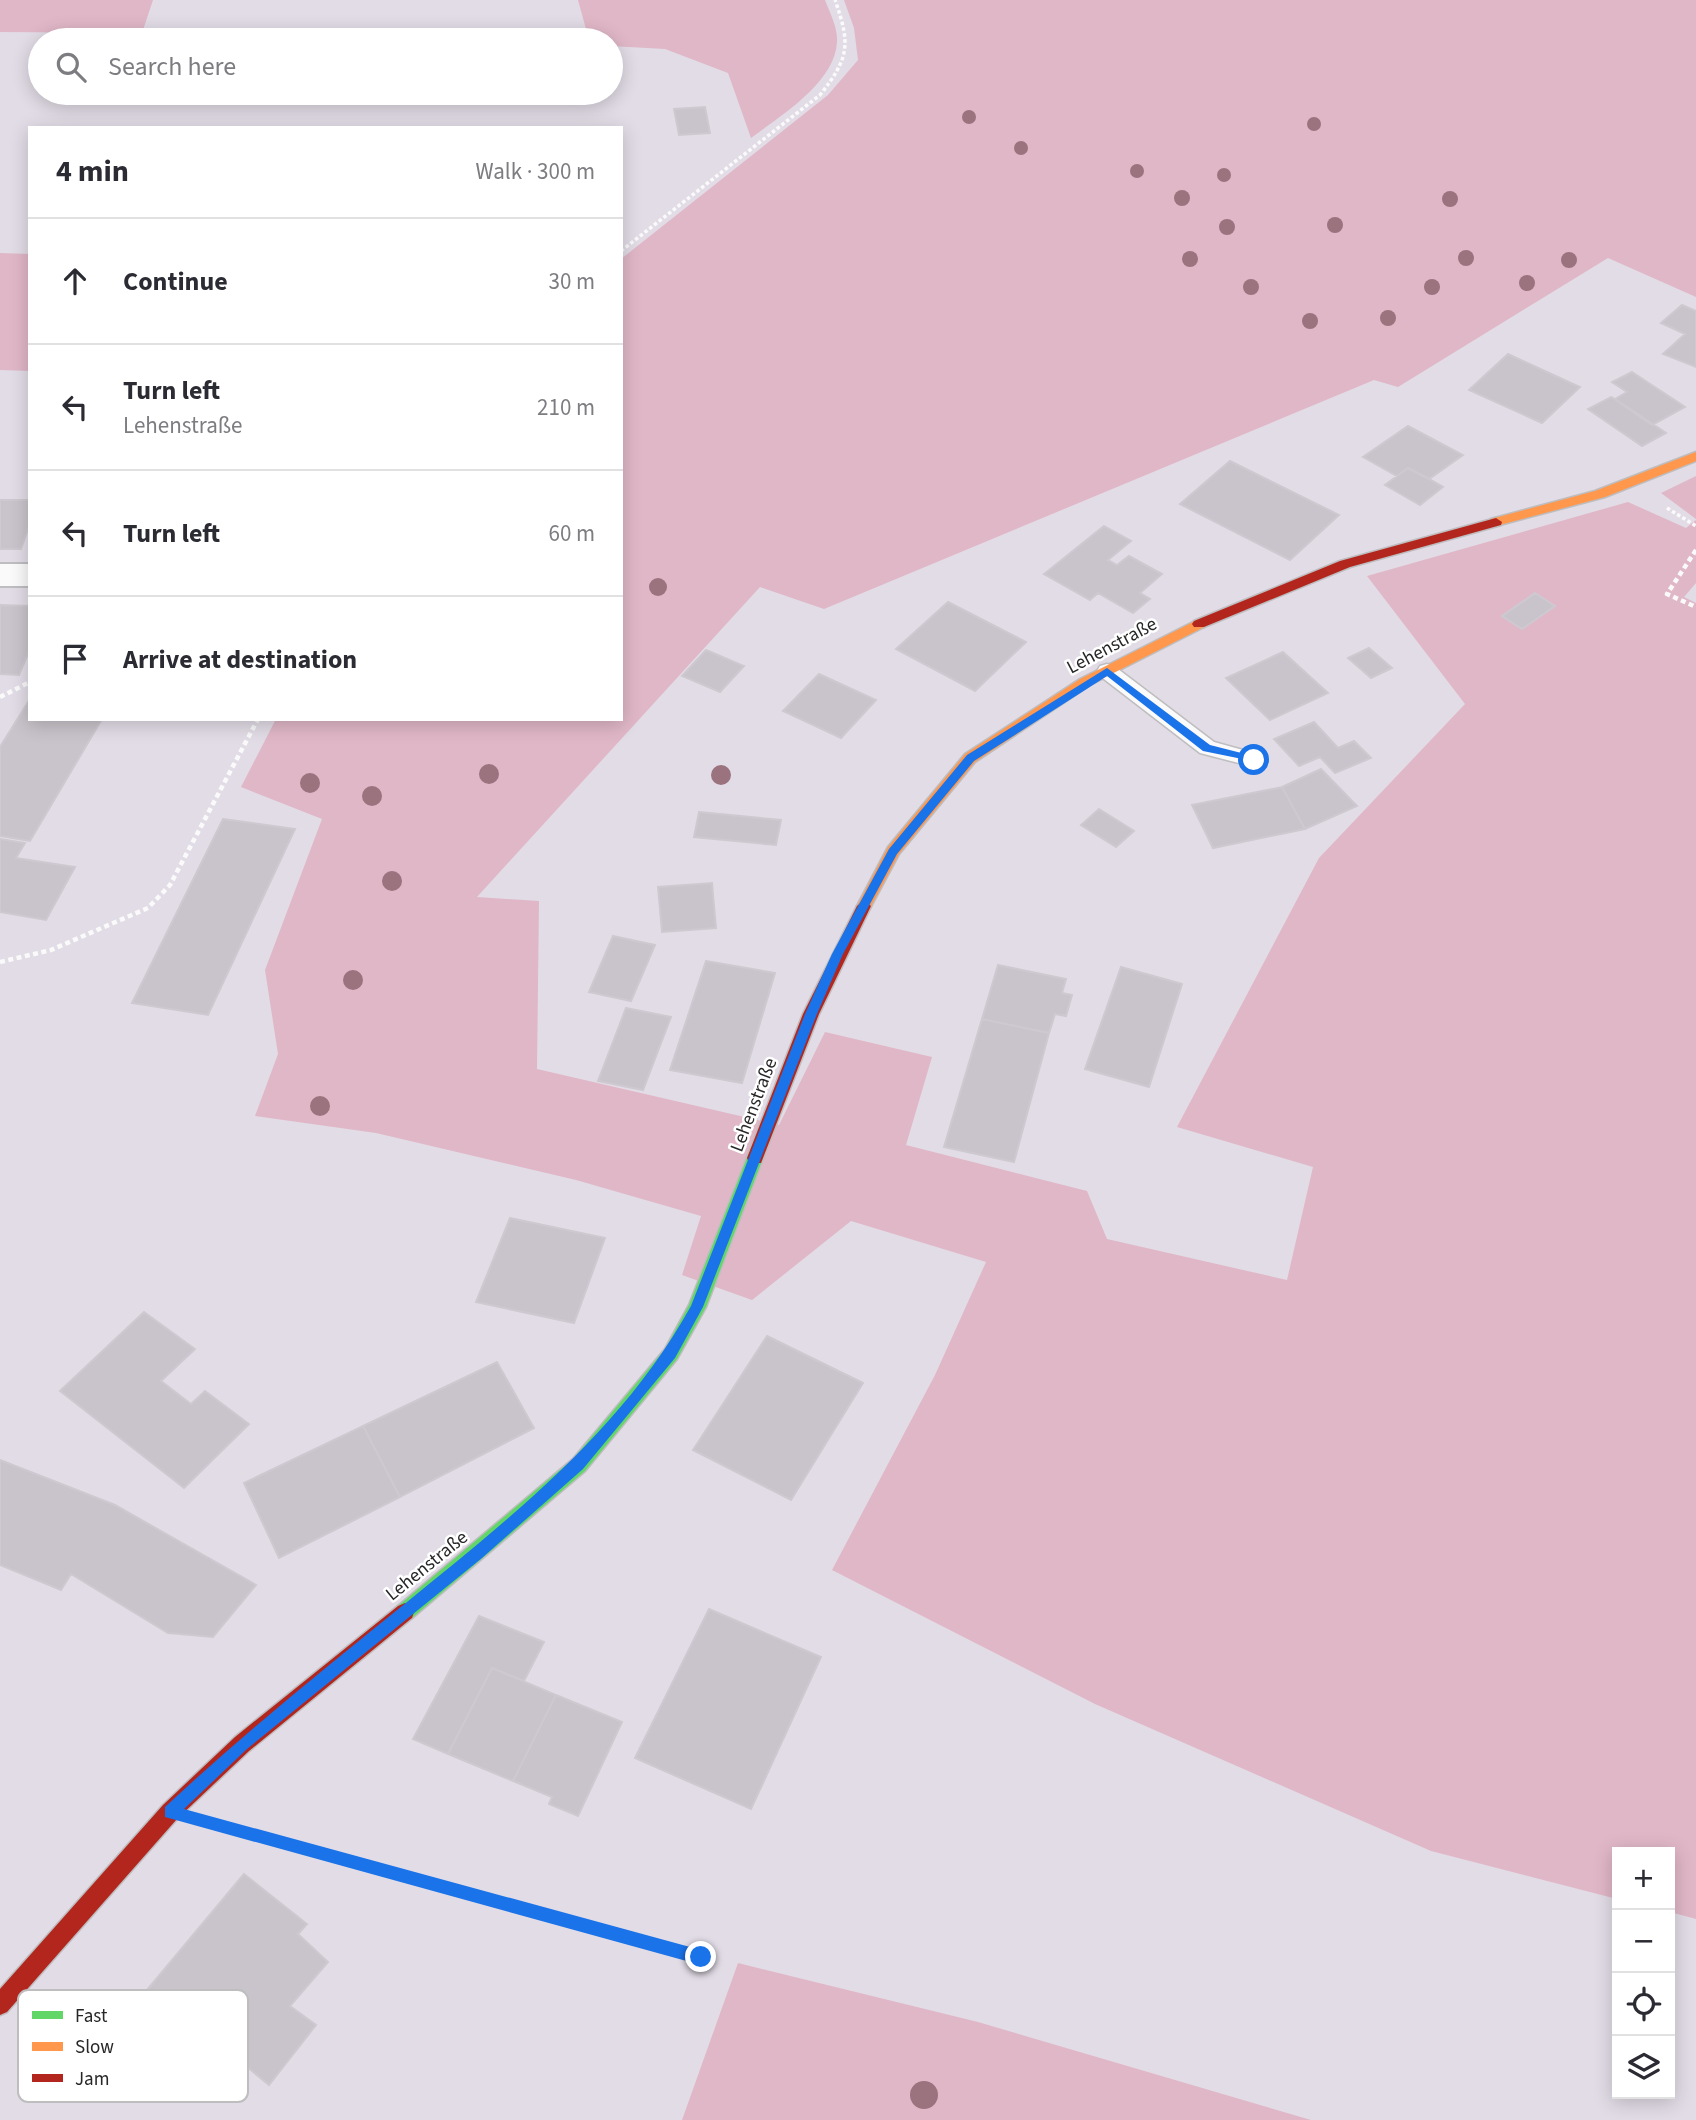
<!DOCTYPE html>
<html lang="en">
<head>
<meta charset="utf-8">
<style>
	:root { --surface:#fff; --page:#f7f7f7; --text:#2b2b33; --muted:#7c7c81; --line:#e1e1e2 }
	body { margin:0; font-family:"Source Sans 3",sans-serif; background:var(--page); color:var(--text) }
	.controls { position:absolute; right:21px; bottom:21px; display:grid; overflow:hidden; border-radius:0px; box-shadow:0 4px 18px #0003 }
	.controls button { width:63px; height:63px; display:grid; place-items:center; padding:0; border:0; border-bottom:2px solid var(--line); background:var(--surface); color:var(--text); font:35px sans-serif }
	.stop { position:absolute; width:21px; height:21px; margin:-16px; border:5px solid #1a73e8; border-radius:50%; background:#fff }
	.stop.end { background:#1a73e8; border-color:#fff; box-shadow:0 2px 7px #0008 }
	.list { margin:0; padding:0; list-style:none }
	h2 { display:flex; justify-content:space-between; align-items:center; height:91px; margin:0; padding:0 28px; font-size:30px }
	h2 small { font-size:23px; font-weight:400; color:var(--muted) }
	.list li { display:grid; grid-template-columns:46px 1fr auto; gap:21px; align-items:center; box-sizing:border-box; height:126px; padding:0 28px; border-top:2px solid var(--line) }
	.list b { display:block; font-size:26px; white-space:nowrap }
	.list p { margin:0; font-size:23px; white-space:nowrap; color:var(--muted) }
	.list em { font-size:23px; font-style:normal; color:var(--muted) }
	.icon { flex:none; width:38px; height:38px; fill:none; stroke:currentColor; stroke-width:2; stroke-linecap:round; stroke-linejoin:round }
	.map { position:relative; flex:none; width:1696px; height:2120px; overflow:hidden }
	.search { position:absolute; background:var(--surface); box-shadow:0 4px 18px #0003; left:28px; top:28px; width:595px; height:77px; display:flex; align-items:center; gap:18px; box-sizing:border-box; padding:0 24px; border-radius:38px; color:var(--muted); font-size:26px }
	.panel { position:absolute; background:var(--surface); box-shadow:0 4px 18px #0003; left:28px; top:126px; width:595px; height:595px; border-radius:0px }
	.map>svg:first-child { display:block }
</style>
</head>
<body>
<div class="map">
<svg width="1696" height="2120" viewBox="0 0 1696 2120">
	<rect width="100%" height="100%" fill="#e2dce6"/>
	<path fill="#e0b7c7" d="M0,0h153l-11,33 -142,-1z
		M578,0h247c5,13 13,28 12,42 -2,41 -57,74 -86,96l-23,-65 -63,-24 -54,-3v-6h-22z
		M844,0h852v297l-88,-39 -210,129 -24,-7 -550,229 -64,-22 -283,310 62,4 -2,168 242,56 46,-93 107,25 -26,88 181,46 20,48 180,41 26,-113 -136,-40 142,-269 146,-154 -98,-128 261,-74 58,26 10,-8v63l-12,14 12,6v1316l-26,-7v-60h-53v47l-186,-48 -336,-147 -263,-134 103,-195 51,-113 -135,-41 -99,79 -70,-25 19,-59 -125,-36 -200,-47 -121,-17 23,-62 -13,-84 57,-151 -81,-32 35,-68h345v-460l207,-164 30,-35 -4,-32z
		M0,253l30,1v117l-30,-1z
		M1696,476v43l-35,-26z
		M738,1963l240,59 333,98h-629z"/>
	<path fill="#c9c4cb" stroke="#cec9d0" stroke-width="2" d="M705,107l5,26 -31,2 -5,-26z
		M1682,305l14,6v56l-33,-13 22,-20 -24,-11z
		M1508,354l72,33 -38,36 -73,-33z
		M1632,372l53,35 -33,18 -37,-26 12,-7 -15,-10z
		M1611,397l4,2 51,34 -24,13 -54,-37z
		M1408,426l55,29 -34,24 -21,-11 -11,8 -34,-19z
		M1230,461l109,54 -49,45 -110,-56z
		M1408,468l21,11 14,8 -23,18 -35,-20z
		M0,500h30v23l-9,26h-21z
		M1104,526l27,15 -23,19 9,5 12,-9 33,18 -22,19 10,6 -17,14 -35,-20 -8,7 -46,-26z
		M1535,593l20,13 -33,23 -20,-13z
		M948,602l78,40 -51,49 -79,-42z
		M0,605l30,1v43l-11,26 -19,-1z
		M1369,648l23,20 -21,10 -23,-20z
		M706,650l38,16 -24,26 -38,-16z
		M1283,652l45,41 -58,27 -44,-42z
		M819,674l57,26 -35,38 -58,-27z
		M30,699v20h72l-72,122 -30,-5v-89z
		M1314,722l24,26 16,-7 17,17 -36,15 -15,-16 -21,9 -25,-27z
		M1321,769l36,37 -52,23 -23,-42z
		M1282,787l23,42 -92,19 -21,-43z
		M1099,809l35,22 -18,16 -35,-22z
		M699,812l82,8 -5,25 -82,-8z
		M223,819l72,10 -87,186 -76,-12z
		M0,839l25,4 -9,15 59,9 -29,53 -46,-8z
		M712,883l4,45 -54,4 -4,-45z
		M613,936l42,9 -24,56 -42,-9z
		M706,961l69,12 -33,110 -72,-13z
		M998,965l68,14 -4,14 10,2 -6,21 -11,-2 -6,19 -67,-14z
		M1121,967l61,17 -33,103 -64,-18z
		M626,1008l45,9 -28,73 -45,-9z
		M982,1019l67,14 -35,129 -70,-15z
		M510,1218l95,20 -31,85 -98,-21z
		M144,1312l51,37 -34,32 30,23 14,-13 44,33 -65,64 -124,-97z
		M767,1336l96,47 -72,117 -98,-50z
		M497,1362l37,66 -134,69 -37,-71z
		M363,1426l37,71 -121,61 -35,-75z
		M0,1460l115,45 141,80 -43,52 -45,-4 -97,-59 -10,16 -61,-25z
		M709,1609l112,48 -70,152 -116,-51z
		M479,1616l65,26 -20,39 -32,-13 -44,86 -35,-15z
		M492,1668l64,27 -43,86 -65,-27z
		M556,1695l66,27 -44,94 -29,-12 3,-7 -39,-16z
		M244,1874l63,50 -9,10 30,28 -38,44 26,19 -47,60 -57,-47 -10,10 -60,-52z"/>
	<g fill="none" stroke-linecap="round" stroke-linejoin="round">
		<g stroke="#bebdbf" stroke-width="3">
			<path id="lane" d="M1107,664l7,2 100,76 47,13 3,5 -3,5 -7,2 -54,-14 -100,-77 -3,-5 3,-5z"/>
		</g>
		<g stroke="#bebdbf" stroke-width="4">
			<path id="street" d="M0,564h30v22h-30z"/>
		</g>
		<g stroke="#bebdbf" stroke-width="3">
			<path id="fast" d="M755,1151l6,2 2,5 -57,149 -29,52 -92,112 -173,147 -7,3 -7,-3 -2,-6 2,-6 175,-147 92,-110 24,-44 58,-147 2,-5z"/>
		</g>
		<g stroke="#bebdbf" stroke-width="3">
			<path id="slow" d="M1696,452v9l-91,36 -109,29 -6,-4 1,-3 104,-28z
				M1199,619l7,5 -2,3 -114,58 -115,77 -76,92 -30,56h-10l-2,-4 31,-59 77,-93 115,-75z"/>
		</g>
		<g stroke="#bebdbf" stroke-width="3">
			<path id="jam" d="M1496,518l6,4 -1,3 -151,42 -146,60h-10l-2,-3 2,-3 146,-60z
				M864,900l7,6 -52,108 -56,144 -2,5h-12l-2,-5 56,-144 54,-108z
				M405,1603l7,3 2,6 -2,6 -163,133 -72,68 -170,193 -7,3v-26l163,-184 72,-68 163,-131z"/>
		</g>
		<path stroke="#fbfafb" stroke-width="3.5" stroke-dasharray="3.5 2.5" stroke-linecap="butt" d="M621,251l199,-156c29,-37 31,-50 15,-95
			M1667,508l29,18"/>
		<path stroke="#fbfafb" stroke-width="4.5" stroke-dasharray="5 3.5" stroke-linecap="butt" d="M1696,550l-29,44 29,13
			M0,697l30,-15
			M0,962l51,-12 97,-42 22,-23 88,-166"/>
		<path stroke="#fbfafb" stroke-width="5" stroke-dasharray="6 4.5" stroke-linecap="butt" d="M225,1828l475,129"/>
		<use href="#lane" fill="#fbfafb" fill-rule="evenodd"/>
		<use href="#street" fill="#fbfafb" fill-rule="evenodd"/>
		<use href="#fast" fill="#63d668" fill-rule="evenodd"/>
		<use href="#slow" fill="#ff974d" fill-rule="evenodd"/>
		<use href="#jam" fill="#b3261e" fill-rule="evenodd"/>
	</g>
	<g fill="#9a737e">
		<circle cx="969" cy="117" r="7"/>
		<circle cx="1314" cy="124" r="7"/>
		<circle cx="1021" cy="148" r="7"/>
		<circle cx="1137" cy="171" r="7"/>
		<circle cx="1224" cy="175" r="7"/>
		<circle cx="1182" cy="198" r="8"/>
		<circle cx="1450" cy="199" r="8"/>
		<circle cx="1335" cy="225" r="8"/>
		<circle cx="1227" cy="227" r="8"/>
		<circle cx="1466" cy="258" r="8"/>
		<circle cx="1190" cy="259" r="8"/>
		<circle cx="1569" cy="260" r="8"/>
		<circle cx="1527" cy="283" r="8"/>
		<circle cx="1251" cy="287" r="8"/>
		<circle cx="1432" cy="287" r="8"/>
		<circle cx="1388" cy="318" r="8"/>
		<circle cx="1310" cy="321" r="8"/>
		<circle cx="658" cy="587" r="9"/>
		<circle cx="489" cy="774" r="10"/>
		<circle cx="721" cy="775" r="10"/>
		<circle cx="310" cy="783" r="10"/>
		<circle cx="372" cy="796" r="10"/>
		<circle cx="392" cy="881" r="10"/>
		<circle cx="353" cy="980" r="10"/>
		<circle cx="320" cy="1106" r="10"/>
		<circle cx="924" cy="2095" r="14"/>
	</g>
	<path fill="#1a73e8" d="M1107,668l103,77 47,12v5l-54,-11 -96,-75 -133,85 -77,93 -54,100 -26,60 -114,293 -28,51 -92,111 -101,89 -235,191 -63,60 517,141 5,2v10l-5,3 -536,-148v-10c78,-73 160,-139 242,-205 108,-88 216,-173 284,-296l114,-292 27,-60 57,-105 78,-94z"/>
	<g text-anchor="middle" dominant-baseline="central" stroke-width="5" stroke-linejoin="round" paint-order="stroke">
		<g font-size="19" fill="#272727" stroke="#fff">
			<text transform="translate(1112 646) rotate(-28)">Lehenstraße</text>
			<text transform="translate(754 1105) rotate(-69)">Lehenstraße</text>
			<text transform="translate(427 1566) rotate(-39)">Lehenstraße</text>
		</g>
	</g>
	<rect x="18" y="1990" width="230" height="112" rx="10" fill="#fff" stroke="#bebebe" stroke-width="2"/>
	<rect x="32" y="2011" width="31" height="8" fill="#63d668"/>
	<rect x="32" y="2042" width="31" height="9" fill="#ff974d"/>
	<rect x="32" y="2074" width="31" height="8" fill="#b3261e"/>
	<g font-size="19" fill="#272727">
		<text x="75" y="2022">Fast</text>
		<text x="75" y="2053">Slow</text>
		<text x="75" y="2085">Jam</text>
	</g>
</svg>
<div class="controls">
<button>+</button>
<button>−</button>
<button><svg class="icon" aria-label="locate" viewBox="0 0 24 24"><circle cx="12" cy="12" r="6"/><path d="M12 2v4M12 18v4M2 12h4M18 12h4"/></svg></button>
<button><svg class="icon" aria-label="layers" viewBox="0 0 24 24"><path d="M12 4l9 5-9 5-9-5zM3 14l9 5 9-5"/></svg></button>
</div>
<div class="stop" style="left:1254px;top:760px"></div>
<div class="stop end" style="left:701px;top:1957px"></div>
<div class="search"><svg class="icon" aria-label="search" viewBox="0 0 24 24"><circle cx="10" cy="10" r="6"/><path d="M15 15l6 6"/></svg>Search here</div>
<section class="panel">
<h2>4 min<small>Walk · 300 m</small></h2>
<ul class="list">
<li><svg class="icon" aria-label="ahead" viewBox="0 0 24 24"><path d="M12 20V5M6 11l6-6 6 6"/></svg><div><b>Continue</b></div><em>30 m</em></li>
<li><svg class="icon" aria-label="left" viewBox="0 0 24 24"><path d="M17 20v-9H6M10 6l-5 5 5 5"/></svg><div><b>Turn left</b><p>Lehenstraße</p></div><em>210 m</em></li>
<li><svg class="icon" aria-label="left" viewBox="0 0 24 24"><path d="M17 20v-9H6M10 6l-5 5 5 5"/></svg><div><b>Turn left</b></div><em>60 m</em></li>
<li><svg class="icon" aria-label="arrive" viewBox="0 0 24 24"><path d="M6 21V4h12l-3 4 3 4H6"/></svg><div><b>Arrive at destination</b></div></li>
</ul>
</section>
</div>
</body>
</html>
